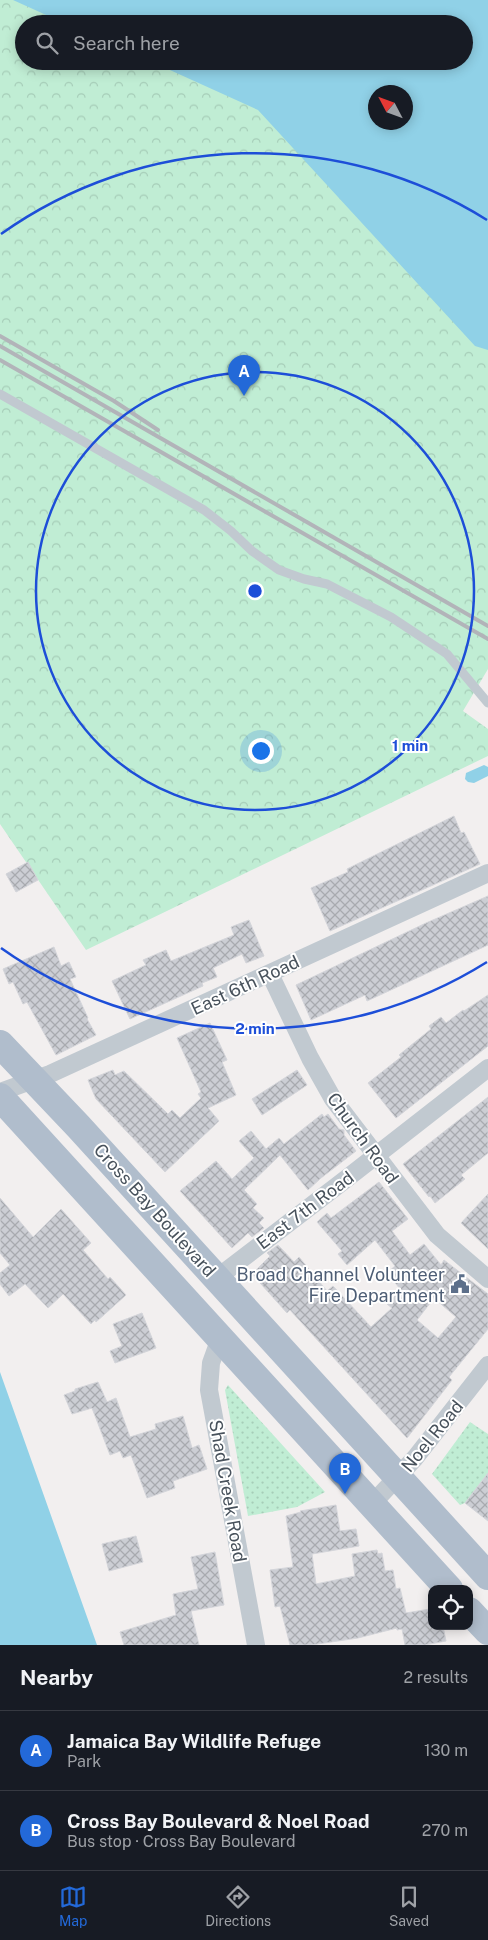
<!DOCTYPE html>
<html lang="en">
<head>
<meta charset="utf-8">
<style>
	:root { --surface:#171b24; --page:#20242c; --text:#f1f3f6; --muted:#9ea1a6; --line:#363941; --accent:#2369d8 }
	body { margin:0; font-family:"Public Sans",sans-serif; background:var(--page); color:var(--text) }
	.controls { position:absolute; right:15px; bottom:15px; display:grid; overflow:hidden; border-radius:10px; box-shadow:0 2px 12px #0003 }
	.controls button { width:45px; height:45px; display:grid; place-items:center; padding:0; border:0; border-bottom:1px solid var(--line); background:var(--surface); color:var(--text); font:25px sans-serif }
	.compass { position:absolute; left:368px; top:85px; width:45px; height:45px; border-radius:50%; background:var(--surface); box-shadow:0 2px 12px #0003; rotate:311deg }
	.you { position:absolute; left:260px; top:750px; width:18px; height:18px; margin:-12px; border:4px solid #fff; border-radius:50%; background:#1a73e8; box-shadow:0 0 0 8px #1a73e833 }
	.badge { display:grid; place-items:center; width:32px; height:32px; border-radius:50%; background:var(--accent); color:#fff; font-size:16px; font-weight:700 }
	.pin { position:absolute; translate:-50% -41px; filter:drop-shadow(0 1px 2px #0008) }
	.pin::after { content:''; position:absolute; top:26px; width:18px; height:15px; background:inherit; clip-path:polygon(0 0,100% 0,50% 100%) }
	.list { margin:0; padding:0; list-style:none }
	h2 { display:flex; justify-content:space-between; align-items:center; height:65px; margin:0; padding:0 20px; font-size:21px }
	h2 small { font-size:16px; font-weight:400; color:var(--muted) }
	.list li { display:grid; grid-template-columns:32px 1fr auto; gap:15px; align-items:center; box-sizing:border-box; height:80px; padding:0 20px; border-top:1px solid var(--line) }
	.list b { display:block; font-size:19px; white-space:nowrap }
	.list p { margin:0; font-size:16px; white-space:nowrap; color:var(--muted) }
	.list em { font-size:16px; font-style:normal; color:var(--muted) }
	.icon { flex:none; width:28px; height:28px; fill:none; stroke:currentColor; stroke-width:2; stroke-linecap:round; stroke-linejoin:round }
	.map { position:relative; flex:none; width:488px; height:1645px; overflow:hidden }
	.search { position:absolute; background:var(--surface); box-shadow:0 2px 12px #0003; left:15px; right:15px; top:15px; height:55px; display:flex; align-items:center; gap:12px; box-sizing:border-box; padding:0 18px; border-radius:28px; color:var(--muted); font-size:19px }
	.sheet { height:225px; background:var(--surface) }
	nav { display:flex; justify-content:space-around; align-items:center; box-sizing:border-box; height:70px; border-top:1px solid var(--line); background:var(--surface); font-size:14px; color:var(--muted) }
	nav a { display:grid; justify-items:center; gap:2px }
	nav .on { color:var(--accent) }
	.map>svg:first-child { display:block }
</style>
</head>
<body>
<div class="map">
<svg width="488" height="1645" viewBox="0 0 488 1645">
	<defs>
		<pattern id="grass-dots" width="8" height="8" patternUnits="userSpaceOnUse" patternTransform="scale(1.25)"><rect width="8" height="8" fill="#c0edd4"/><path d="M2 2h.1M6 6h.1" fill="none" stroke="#a6cdb8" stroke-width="1.8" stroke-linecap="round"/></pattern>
		<pattern id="park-crowns" width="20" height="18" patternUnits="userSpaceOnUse" patternTransform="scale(1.25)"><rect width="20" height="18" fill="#c0edd4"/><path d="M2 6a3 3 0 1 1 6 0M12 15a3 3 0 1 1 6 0" fill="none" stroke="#a6cdb8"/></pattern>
		<pattern id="building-cross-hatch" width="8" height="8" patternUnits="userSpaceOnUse" patternTransform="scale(1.25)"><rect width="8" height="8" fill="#ccced4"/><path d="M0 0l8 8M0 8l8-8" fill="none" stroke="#a8aaaf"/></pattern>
	</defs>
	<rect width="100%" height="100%" fill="#f2efef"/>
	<path fill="url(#grass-dots)" d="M228,1385l97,107 -28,15 -49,9 -23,-126z
		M470,1422l18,12v39l-23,30 -5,2 -28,-31z"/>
	<path fill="url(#park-crowns)" fill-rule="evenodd" d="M0,0h488v669l-25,42 25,18v27l-402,194 -86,-126zM24,24h440v37h-440zM376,92h30v30h-30z"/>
	<path fill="#90d1e7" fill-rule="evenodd" d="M13,0h475v350l-13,-4 -217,-236 -108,-49h314v-37h-398zM376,92h30v30h-30z
		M484,765l4,2v9l-14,7 -6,-1 -3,-3 1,-6z
		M0,1372l97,273h-97z"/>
	<path fill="url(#building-cross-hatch)" stroke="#d4d5da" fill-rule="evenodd" d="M454,816l7,17 3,-1 16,32 -150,67 -19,-43 37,-16 -1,-3z
		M28,862l10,18 -22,12 -10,-18z
		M488,896v49l-121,56 -2,-6 -54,25 -15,-35 130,-62z
		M249,920l15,36 -18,7 -4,-9 -29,14 4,9 -15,6 1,3 -73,33 -18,-38 34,-16 -3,-5 23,-10 5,11 63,-26 -3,-8z
		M54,947l7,19 8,-4 7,15 -6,2 18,39 -1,1 9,16 -40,20 -29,-53 -4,2 -10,-22 -4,2 -6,-15z
		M488,995v51l-92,72 -28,-35 33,-26 -2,-2 32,-26 -2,-3 12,-9 5,6 17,-13 1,1z
		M210,1023l17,37 -5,2 14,33 -28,13 11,13 -54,51 -69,-73 -8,-19 25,-10 2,5 9,-4 44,43 4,-4 8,8 21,-20 -3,-4 3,-2 -24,-54z
		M297,1070l10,15 -45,30 -10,-16z
		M488,1097v56l-27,22 4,4 -30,24 -5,-7 -1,1 -26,-33z
		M322,1114l2,3 4,-3 11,15 5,1v5l12,16 -35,27 -13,12 -28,-35 -36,35 13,14 -4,4 11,10 -5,5 5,5 -12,9 -4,-4 -16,15 -52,-57 36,-30 16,18 22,-21 -15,-17 12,-10 15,18 13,-11 5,6z
		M379,1182l29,37 -16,12 18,24 14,-11 17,21 3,-5 44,34v35l-39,48 3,3 -45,58 -117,-128 -3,3 -35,-39 18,-18 -3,-3 11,-8 16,17 5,-5 28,34 6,-5 38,41 21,-19 -5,-4 14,-14 -14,-17 8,-7 -20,-26 -28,25 -9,-11 4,-3 -25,-29 10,-9 4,5zM434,1298l22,19 -18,21 -21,-18z
		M488,1194v55l-27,-26z
		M0,1198l33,39 28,-28 30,34 -8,7 25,29 2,-2 16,18 -30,27 -1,-2 -4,4 -28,-30 -15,14 -23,-24 -16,12 -9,-12v-11l10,-8 -10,-12z
		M142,1313l14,35 -41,15 -5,-12 12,-5 -9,-22z
		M98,1382l9,20 9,-4 14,39 26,-8 -1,-5 28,-8 9,32 7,-3 8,24 -34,12 2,7 -28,10 -16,-43 -8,3 -3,-7 -10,4 -18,-47 -20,6 -8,-19 11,-4v-2z
		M488,1473v48l-23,-18z
		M336,1505l4,26 16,-2 3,17 -47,8 4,30 39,-8 -3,-22 25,-4 1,4 4,-1 3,18 8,-1 3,19 4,-1 6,25 24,-4 2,17h11l3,15 -21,4h-20l-3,-16 -5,1v-2l-39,10 -47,7h-21l-10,-39 -5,1 -5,-37 23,-3 -7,-51 15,-4 -1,-1z
		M136,1536l7,26 -34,9 -7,-27z
		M215,1552l9,53 -33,6 8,34h-75l-4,-13 56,-17 -3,-21 25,-5 -7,-32z"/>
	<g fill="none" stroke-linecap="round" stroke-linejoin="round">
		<path stroke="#c1c9d0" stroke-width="9" d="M0,394l204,116 27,21 21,20 27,19 25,9 23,5 64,33 56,37 41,49"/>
		<path stroke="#c1c9d0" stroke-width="18" d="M270,974l40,84 23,41 104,136 51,44
			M0,1092l50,-18 438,-201
			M217,1278l129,-99 142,-111
			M220,1338l-9,25 -2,27 47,255
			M372,1504l43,-46 73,-93"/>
		<path stroke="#b0bdcc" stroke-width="28" d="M0,1044l78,82 410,450
			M0,1097l449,492
			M469,1611l19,20"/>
		<path stroke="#b2b4b9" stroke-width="4" d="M0,336l114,65 44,29
			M0,346l488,280
			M0,360l488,279"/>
	</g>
	<g fill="none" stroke="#1d4ed8" stroke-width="2.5">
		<circle cx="255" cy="591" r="219"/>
		<path d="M487 962A438 438 0 0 1 1 948M1 234A438 438 0 0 1 487 220"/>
	</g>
	<defs>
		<g id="civic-bare" transform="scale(1.5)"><path d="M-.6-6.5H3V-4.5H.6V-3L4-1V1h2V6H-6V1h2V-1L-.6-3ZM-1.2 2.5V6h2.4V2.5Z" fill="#5c6f8a" stroke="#fff" stroke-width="2.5" paint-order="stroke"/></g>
	</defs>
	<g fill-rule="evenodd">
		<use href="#civic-bare" x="460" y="1284"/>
	</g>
	<g text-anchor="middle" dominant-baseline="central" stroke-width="4" stroke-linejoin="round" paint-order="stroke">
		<g font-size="18" fill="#48525c" stroke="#fff">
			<text transform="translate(245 985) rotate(-25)">East 6th Road</text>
			<text transform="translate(363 1138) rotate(54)">Church Road</text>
			<text transform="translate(155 1210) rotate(48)">Cross Bay Boulevard</text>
			<text transform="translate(305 1210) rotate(-37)">East 7th Road</text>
			<text transform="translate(432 1436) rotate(-51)">Noel Road</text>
			<text transform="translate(228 1491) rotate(80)">Shad Creek Road</text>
		</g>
		<g font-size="18" fill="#4e5e75" stroke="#fff" text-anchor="end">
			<text x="445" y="1274">Broad Channel Volunteer<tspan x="445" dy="21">Fire Department</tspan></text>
		</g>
	</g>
	<circle cx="255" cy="591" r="8" fill="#1d4ed8" stroke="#fff" stroke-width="2.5"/>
	<g font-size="15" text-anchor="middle" font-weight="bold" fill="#1d4ed8" stroke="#fff" stroke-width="4" stroke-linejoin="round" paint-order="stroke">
		<text x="410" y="751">1 min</text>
		<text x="255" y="1034">2 min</text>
	</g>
</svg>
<div class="controls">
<button><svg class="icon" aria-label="locate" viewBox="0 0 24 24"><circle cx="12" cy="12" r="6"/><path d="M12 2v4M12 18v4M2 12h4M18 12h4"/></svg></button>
</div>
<svg class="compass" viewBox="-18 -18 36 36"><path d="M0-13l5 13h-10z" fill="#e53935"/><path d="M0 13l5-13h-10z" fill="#9ea1a6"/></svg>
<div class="you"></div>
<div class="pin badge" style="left:244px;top:396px">A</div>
<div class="pin badge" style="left:345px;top:1494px">B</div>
<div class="search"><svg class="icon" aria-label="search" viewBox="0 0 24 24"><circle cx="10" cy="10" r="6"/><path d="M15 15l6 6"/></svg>Search here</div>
</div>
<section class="sheet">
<h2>Nearby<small>2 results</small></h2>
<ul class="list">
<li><span class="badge">A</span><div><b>Jamaica Bay Wildlife Refuge</b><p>Park</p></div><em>130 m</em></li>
<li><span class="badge">B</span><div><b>Cross Bay Boulevard &amp; Noel Road</b><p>Bus stop · Cross Bay Boulevard</p></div><em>270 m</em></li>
</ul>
</section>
<nav>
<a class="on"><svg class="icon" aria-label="map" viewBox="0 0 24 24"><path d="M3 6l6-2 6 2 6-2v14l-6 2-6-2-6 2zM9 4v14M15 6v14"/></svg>Map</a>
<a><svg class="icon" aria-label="directions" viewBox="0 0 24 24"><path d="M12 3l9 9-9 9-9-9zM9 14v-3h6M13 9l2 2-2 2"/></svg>Directions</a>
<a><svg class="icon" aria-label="saved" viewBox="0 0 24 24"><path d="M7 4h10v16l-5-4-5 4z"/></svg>Saved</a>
</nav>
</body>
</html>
